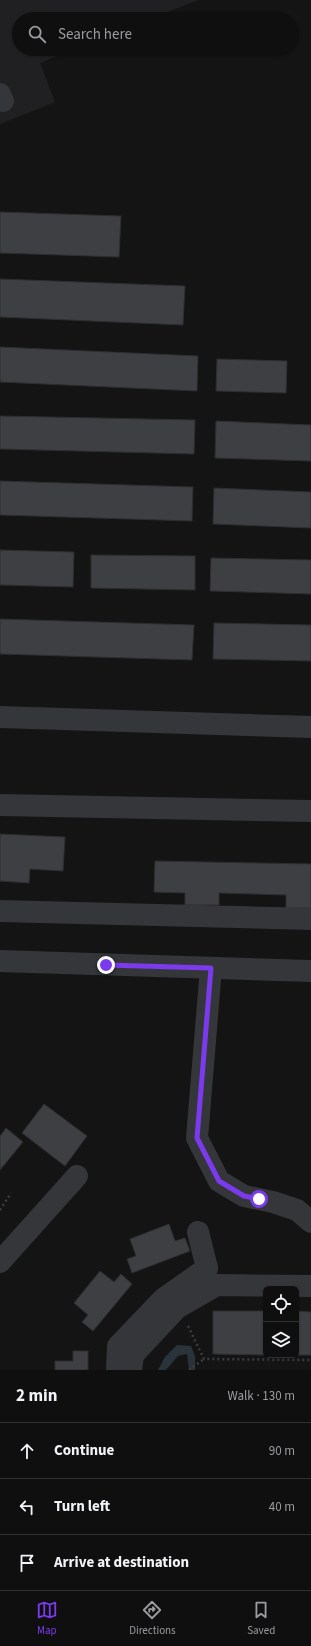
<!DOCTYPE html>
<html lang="en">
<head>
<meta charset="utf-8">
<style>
	:root { --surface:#0f0f10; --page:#1d1d1e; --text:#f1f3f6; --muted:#9b9c9f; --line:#2f2f30; --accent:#7c3aed }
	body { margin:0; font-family:"Source Sans 3",sans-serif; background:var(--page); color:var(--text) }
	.controls { position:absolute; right:12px; bottom:12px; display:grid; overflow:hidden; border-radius:6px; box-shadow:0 1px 3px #0004 }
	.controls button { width:36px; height:36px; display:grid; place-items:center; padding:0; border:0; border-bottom:1px solid var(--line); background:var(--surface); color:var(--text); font:20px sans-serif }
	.stop { position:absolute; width:12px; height:12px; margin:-9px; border:3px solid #7c3aed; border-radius:50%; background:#fff }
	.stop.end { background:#7c3aed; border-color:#fff; box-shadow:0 1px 4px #0008 }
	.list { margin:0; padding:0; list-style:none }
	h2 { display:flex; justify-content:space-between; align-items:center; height:52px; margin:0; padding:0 16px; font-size:17px }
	h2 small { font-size:13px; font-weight:400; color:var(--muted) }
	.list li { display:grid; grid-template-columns:26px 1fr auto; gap:12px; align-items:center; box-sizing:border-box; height:56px; padding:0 16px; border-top:1px solid var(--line) }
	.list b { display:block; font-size:15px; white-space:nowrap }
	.list em { font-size:13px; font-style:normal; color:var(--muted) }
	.icon { flex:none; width:22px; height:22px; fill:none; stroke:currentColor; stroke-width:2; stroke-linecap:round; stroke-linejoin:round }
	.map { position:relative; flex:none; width:311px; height:1370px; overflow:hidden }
	.search { position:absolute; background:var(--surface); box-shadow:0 1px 3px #0004; left:12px; right:12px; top:12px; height:44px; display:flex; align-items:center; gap:10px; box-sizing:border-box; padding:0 14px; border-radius:22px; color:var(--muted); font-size:15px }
	.sheet { height:220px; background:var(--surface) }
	nav { display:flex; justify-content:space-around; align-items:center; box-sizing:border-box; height:56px; border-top:1px solid var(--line); background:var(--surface); font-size:11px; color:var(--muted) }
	nav a { display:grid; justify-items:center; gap:2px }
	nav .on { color:var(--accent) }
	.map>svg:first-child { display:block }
</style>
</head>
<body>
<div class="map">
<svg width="311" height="1370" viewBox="0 0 311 1370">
	<rect width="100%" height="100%" fill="#141415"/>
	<path fill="#202022" d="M0,0h198l-48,19h-131v30h55l-34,14 15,39 -55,22z"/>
	<path fill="#2a3339" d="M177,1345l14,1 4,10v14h-6l-2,-16 -9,2 -12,14h-8l7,-13z"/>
	<path fill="#3e3f42" stroke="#2e2e31" d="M0,212l121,4 -2,41 -119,-4z
		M0,279l185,7 -2,39 -183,-8z
		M0,347l198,9 -1,35 -197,-9z
		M217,359l70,2 -1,32 -70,-2z
		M0,416l195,4 -1,34 -194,-5z
		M216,421l95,4v36l-96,-3z
		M0,481l193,6 -1,34 -192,-6z
		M214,488l97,4v36l-98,-4z
		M0,550l74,2 -1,35 -73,-2z
		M91,555l104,1v34l-104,-2z
		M211,558l100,2v34l-101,-3z
		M0,619l194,6 -2,35 -192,-6z
		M214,623l97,2v36l-98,-2z
		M0,834l65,3 -2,34 -33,-2 -1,14 -29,-2z
		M155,861l156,3v44h-25v-13l-67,-2v12h-34v-12l-31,-1z
		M44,1104l43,32 -22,30 -43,-33z
		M6,1128l17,14 -23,28v-34z
		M169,1224l6,17 10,-3 5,13 -58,22 -5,-14 9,-3 -6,-17z
		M100,1271l14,11 7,-8 11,10 -39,47 -11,-9 6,-7 -14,-12z
		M213,1311h53v44l-53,-1z
		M296,1311l15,1v43h-15z
		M73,1351h15v19h-33v-9h18z"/>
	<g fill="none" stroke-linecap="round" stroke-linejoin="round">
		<path stroke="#3b3d41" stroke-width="2.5" stroke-dasharray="2 3" stroke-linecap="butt" d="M0,1210l11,-17
			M188,1326l16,33 107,1
			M189,1370l15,-11"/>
		<path stroke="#35363a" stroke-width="22" d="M0,94l3,7
			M0,717l311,10
			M0,805l311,6
			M0,911l311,8
			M0,961l311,10
			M211,968l-14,170 22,43 25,15 29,6 24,8 14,12
			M0,1262l77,-86
			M117,1370l1,-24 45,-47 44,-31 -9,-36
			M131,1370l2,-15 44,-47 40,-23 94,1"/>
	</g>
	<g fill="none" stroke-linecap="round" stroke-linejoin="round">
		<path stroke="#7c3aed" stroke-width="5" d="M106,965l105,3 -14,170 22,43 25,15 15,3"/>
	</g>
</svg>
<div class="controls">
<button><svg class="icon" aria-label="locate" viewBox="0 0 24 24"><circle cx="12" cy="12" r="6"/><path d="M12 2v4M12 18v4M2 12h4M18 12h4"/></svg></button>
<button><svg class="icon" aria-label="layers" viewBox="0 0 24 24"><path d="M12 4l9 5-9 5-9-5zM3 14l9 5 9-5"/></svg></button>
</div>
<div class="stop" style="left:259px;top:1199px"></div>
<div class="stop end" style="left:106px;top:965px"></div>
<div class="search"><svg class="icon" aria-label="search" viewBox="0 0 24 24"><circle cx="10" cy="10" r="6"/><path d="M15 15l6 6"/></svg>Search here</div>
</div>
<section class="sheet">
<h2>2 min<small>Walk · 130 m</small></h2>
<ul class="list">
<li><svg class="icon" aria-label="ahead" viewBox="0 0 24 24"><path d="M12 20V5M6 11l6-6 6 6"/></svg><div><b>Continue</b></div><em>90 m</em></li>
<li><svg class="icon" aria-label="left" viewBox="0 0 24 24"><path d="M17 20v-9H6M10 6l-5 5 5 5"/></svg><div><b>Turn left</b></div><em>40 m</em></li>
<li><svg class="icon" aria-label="arrive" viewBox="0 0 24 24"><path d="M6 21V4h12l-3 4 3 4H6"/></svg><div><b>Arrive at destination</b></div></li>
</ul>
</section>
<nav>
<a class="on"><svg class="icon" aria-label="map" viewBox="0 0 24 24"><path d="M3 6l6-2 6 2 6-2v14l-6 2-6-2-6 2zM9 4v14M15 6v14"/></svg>Map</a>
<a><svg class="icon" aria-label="directions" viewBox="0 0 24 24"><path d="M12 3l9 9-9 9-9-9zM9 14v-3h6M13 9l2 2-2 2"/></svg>Directions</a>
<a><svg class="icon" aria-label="saved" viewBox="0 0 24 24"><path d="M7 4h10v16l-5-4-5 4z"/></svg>Saved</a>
</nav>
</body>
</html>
